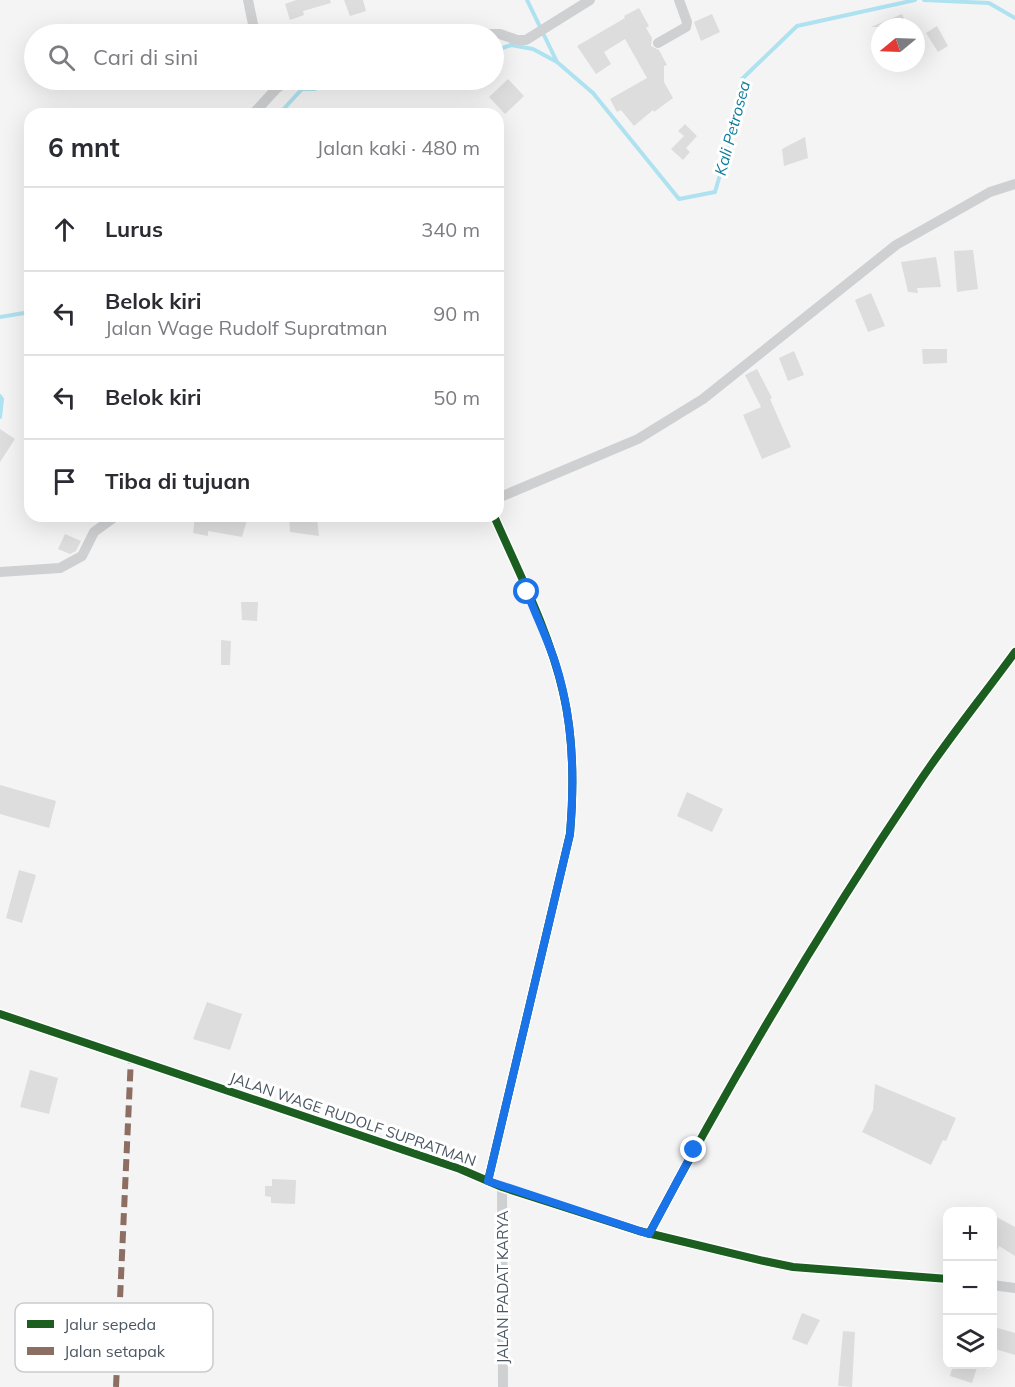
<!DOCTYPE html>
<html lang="id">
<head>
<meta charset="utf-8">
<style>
	:root { --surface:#fff; --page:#f7f7f7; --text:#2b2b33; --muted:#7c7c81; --line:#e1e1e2 }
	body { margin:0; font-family:Mulish,sans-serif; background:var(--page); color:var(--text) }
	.controls { position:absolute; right:18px; bottom:18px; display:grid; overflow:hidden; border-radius:12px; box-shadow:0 6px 24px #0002 }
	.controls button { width:54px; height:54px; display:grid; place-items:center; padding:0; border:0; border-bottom:2px solid var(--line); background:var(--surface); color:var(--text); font:30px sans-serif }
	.compass { position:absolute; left:871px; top:18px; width:54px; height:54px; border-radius:50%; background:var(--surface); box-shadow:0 6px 24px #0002; rotate:251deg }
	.stop { position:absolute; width:18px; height:18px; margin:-14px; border:4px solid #1a73e8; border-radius:50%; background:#fff }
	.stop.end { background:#1a73e8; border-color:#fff; box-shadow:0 2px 6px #0008 }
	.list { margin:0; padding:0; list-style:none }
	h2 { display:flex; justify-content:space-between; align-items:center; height:78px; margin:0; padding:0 24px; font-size:26px }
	h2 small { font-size:20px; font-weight:400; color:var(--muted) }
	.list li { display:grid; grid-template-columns:39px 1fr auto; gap:18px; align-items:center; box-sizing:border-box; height:84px; padding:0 24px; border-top:2px solid var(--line) }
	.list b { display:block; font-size:22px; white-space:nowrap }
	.list p { margin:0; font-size:20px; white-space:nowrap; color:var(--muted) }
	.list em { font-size:20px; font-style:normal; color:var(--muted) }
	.icon { flex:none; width:33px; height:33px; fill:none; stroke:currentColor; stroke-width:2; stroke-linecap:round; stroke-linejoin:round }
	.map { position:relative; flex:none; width:1015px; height:1387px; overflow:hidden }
	.search { position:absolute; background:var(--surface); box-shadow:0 6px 24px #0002; left:24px; top:24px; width:480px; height:66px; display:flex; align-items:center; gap:15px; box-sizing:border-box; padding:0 21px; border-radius:33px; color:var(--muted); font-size:22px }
	.panel { position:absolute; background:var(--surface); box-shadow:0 6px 24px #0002; left:24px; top:108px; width:480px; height:414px; border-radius:18px }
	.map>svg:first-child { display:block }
</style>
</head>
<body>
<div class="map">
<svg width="1015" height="1387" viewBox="0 0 1015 1387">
	<rect width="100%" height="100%" fill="#f4f4f4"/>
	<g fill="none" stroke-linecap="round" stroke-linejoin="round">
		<path stroke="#aee2f0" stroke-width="4" d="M527,0l30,62 36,31 86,106 36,-7 15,-52 12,-61 55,-53 118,-26
			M924,0l65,3 26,15
			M494,51l17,-6 22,4 24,13
			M279,114l23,-25h13l22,-9
			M0,317l30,-5
			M0,396l2,3 -2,18"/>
	</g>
	<path fill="#ddddde" d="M296,0h34l1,3 -28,8 1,4 -14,5 -5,-16z
		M344,0h19l3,11 -16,5z
		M639,8l10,18 -3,2 6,10 -1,8 8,4 8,15 -3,1v16l9,16 -19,14 -1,-2 -19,16 -13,-16 -4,2 -7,-13 37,-21 -22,-39 -21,13 7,12 -15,10 -19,-28 48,-28 -1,-2z
		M712,14l8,18 -19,9 -7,-19z
		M902,14l6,13h-37z
		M937,26l11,20 -10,6 -12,-19z
		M508,79l16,17 -19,18 -16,-17z
		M685,124l12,12 -11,12 4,4 -7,8 -12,-11 13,-13 -6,-5z
		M805,137l3,21 -24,8 -2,-17z
		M973,250l5,39 -21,3 -3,-41z
		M936,257l5,30 -24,1 1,5 -10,-1 -7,-30z
		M871,293l14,33 -17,6 -13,-32z
		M922,349h25v14l-24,1z
		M794,351l10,24 -16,6 -9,-23z
		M757,369l15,29 -2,1 21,48 -29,12 -19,-44 18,-8 -16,-32z
		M0,429l15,10 -15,23z
		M195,516h37l15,4 -5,17 -34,-6v5l-15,-3z
		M289,516l28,2 2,18 -29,-4z
		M65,534l16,7 -5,10 -6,3 -12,-5z
		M241,602h17l-1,19 -15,-1z
		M221,640l10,1 -1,24h-9z
		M0,785l56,16 -7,27 -49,-14z
		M687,792l36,17 -11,23 -35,-16z
		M19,870l17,5 -14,48 -16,-5z
		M207,1002l35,12 -12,36 -37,-11z
		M30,1070l28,8 -9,36 -29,-7z
		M875,1084l81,34 -10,23 -3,-1 -12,25 -69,-33 11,-22z
		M272,1179l24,1 -1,24 -24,-1v-6l-6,-1v-10h7z
		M993,1215l22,12v29l-16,-10 -6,13z
		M802,1313l18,7 -13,25 -15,-6z
		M994,1327l21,6v22l-20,-6z
		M843,1331l12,1 -3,55 -14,-1z
		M953,1365h25l-6,18 -22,-7z"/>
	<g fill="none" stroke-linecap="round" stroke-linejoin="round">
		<path stroke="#ced0d2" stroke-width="10" d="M248,0l7,34
			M422,34h78l17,6h9l64,-40
			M658,43l28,-16 1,-5 -8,-22
			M253,114l23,-25 13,-9
			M498,498l140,-59 65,-40 193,-154 94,-53 25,-8
			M0,572l60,-4 22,-12 12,-24 22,-16
			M0,1014l460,155 42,18 137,44 125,30 29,6 155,12
			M488,1181l82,-347c4,-47 4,-96 -7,-142 -14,-61 -44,-119 -69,-176
			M502,1187l1,200
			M649,1234c82,-154 171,-305 269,-450 30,-45 65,-88 97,-132
			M992,1285l23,3"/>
		<path stroke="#8d6e63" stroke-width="6" stroke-dasharray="12 6" stroke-linecap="butt" d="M116,1387l15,-330"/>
		<g stroke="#fff" stroke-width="11">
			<path id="cycleway" d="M0,1014l460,155 42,18 137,44 125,30 29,6 155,12
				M488,1181l82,-347c4,-47 4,-96 -7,-142 -14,-61 -44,-119 -69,-176
				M649,1234c82,-154 171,-305 269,-450 30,-45 65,-88 97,-132"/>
		</g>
		<use href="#cycleway" stroke="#1b5e20" stroke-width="8"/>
	</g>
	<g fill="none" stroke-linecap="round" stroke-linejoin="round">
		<path stroke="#1a73e8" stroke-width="8" d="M527,592c9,24 21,48 29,73 17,54 19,113 14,169l-82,347 161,53 45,-84"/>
	</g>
	<g text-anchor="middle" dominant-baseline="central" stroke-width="6" stroke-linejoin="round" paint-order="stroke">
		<g font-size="15" fill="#4a5661" stroke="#fff">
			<text transform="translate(353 1119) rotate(19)">JALAN WAGE RUDOLF SUPRATMAN</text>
			<text transform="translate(502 1287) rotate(-90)">JALAN PADAT KARYA</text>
		</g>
		<g font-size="16" font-style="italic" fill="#0c7c9b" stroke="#fff">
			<text transform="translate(732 128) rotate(-75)">Kali Petrosea</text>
		</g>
	</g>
	<rect x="15" y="1303" width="198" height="69" rx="9" fill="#fff" stroke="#c9ccd0" stroke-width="1.5"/>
	<rect x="27" y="1320" width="27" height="8" fill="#1b5e20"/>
	<rect x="27" y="1347" width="27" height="8" fill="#8d6e63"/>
	<g font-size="16" fill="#4a5661">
		<text x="64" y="1330">Jalur sepeda</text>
		<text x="64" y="1357">Jalan setapak</text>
	</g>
</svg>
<div class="controls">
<button>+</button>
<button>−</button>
<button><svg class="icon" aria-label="layers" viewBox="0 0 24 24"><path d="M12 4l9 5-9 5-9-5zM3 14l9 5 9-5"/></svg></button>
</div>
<svg class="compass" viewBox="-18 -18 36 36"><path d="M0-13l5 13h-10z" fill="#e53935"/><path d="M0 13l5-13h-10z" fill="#7c7c81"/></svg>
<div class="stop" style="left:527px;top:592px"></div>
<div class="stop end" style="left:694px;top:1150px"></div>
<div class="search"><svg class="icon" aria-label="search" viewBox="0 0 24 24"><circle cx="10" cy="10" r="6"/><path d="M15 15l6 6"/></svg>Cari di sini</div>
<section class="panel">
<h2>6 mnt<small>Jalan kaki · 480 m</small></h2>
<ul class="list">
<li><svg class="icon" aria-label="ahead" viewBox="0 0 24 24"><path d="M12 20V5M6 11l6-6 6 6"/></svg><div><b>Lurus</b></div><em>340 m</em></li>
<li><svg class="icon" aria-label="left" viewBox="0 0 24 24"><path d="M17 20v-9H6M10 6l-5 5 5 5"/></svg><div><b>Belok kiri</b><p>Jalan Wage Rudolf Supratman</p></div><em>90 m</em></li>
<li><svg class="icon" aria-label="left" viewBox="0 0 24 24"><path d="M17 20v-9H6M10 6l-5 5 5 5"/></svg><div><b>Belok kiri</b></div><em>50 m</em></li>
<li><svg class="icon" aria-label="arrive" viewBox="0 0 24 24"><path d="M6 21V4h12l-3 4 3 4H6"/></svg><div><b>Tiba di tujuan</b></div></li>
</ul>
</section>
</div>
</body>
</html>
